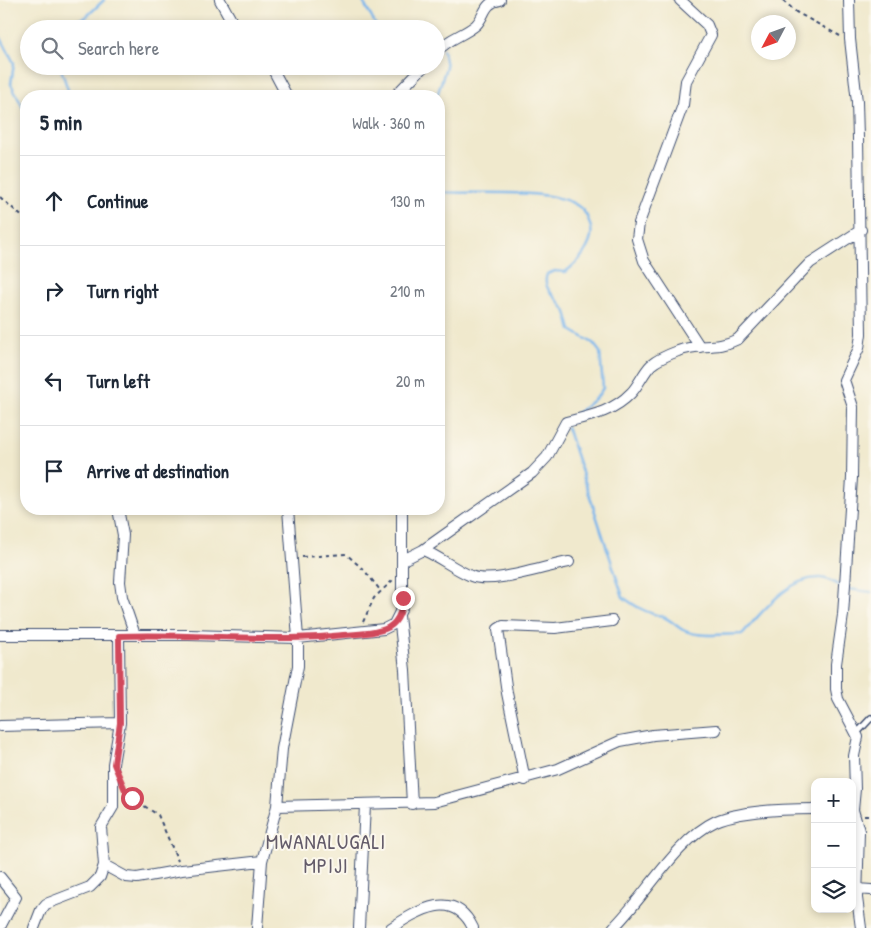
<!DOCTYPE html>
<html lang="en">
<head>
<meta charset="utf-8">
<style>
	:root { --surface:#fff; --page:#f2f2f3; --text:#1f2937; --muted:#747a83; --line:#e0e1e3 }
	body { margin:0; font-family:"Patrick Hand",sans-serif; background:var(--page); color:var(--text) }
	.controls { position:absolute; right:15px; bottom:15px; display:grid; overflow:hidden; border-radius:10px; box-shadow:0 2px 8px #0003 }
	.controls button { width:45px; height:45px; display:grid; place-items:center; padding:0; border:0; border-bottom:1px solid var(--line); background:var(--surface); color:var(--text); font:25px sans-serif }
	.compass { position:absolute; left:751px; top:15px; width:45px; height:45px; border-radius:50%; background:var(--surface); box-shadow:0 2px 8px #0003; rotate:229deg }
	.stop { position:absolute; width:15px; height:15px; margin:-11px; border:4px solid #d1495b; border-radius:50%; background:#fff }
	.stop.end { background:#d1495b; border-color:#fff; box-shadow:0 1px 5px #0008 }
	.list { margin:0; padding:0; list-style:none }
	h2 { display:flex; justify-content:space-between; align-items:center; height:65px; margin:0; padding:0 20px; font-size:21px }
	h2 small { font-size:16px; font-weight:400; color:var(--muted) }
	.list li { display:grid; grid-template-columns:32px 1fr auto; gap:15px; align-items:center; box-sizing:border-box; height:90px; padding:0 20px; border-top:1px solid var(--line) }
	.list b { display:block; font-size:19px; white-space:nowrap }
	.list em { font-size:16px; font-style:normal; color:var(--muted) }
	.icon { flex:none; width:28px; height:28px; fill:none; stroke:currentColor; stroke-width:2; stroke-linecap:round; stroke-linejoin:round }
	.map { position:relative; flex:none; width:871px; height:928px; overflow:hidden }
	.search { position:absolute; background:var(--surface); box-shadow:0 2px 8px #0003; left:20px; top:20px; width:425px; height:55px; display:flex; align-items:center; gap:12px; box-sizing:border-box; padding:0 18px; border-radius:28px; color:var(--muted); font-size:19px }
	.panel { position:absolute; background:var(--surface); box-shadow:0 2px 8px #0003; left:20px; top:90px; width:425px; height:425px; border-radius:20px }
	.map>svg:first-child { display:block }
</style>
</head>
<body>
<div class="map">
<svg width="871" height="928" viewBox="0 0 871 928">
	<rect width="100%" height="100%" fill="#fbf7ec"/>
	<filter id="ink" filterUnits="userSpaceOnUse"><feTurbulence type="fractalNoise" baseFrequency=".02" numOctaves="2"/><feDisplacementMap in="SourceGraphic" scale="10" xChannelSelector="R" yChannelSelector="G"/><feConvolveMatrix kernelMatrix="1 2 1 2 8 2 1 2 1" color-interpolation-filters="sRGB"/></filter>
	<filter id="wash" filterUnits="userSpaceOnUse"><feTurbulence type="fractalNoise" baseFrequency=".0096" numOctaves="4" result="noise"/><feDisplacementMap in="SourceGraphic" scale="20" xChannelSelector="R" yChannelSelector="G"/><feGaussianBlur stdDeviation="1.12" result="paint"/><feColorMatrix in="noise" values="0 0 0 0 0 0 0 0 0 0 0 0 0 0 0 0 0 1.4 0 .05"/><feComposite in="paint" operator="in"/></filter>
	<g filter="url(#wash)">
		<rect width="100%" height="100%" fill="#f0e9cd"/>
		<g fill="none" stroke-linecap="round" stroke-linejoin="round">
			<path stroke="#7ab6ec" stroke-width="2.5" d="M362,0l16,29
				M60,29l6,-5 20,-7 18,-17
				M0,36l14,27 -3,21 15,30
				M60,66l10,30
				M437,96l9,-29 -3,-17
				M439,192c34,3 112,-5 139,14 8,5 11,13 13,22 3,17 -13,35 -26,44l-10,-1 -8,3c-6,16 11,23 18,36 3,6 4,14 6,20l22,13 7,9 3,36 -6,9 -23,19
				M567,427l56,170c13,10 22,15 38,19 8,2 15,10 22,14 16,8 41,4 59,4 20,-21 46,-58 79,-56 7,0 15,6 21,9
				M848,589l23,3"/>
		</g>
	</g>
	<g filter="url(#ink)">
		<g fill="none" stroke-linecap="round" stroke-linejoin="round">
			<g stroke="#3b4b6f" stroke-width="8">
				<path id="lane" d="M857,733l14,-15"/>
			</g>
			<g stroke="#3b4b6f" stroke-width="12">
				<path id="street" d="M220,0l16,29
					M680,0l27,25 4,10 -25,46 -3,24 -44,118 -2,16 7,22 56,86
					M849,0l1,39 7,63 1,36 3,196 -2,14 -15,32 9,27 -1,71 -9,137 -7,49v25l2,10 20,38 -4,19 1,33 -2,21 6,21 -2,67 4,30
					M436,52c14,-15 27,-16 40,-27 10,-10 7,-22 24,-25
					M271,66l16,30
					M395,96l29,-30
					M118,509l5,26 -3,47 2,15 13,38
					M423,550l109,-77 15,-16 19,-35c24,-6 47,-10 65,-29 8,-8 12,-20 20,-28 7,-6 19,-11 27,-14 21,-9 37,0 60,-12l72,-76 51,-33
					M403,560l20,-10c17,7 31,19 48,26 21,9 74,-10 98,-14
					M399,616l6,54 7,134
					M0,635h189l109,3 86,-9 10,-5 8,-16v-99
					M0,726l120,-3
					M525,780l-18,-87 -9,-64 5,-3 52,2 57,-7
					M277,806l157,-4 124,-33 62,-28 33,-6 63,-5
					M104,865l22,12 11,1 45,-8 80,-9
					M0,877l16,20 -16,30
					M857,889l14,1
					M34,928l7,-18 5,-6 44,-17 10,-10 4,-12 -3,-38 12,-20v-43l7,-41 -1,-87
					M257,928l5,-67 15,-55 5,-57 16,-83v-28l-10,-129
					M359,928l6,-123
					M391,928c28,-18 63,-40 82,0
					M613,928c32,-31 64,-89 103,-107 26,-11 71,-12 99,-12"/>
			</g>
			<path stroke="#3b4b6f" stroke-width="2" stroke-dasharray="4 4" stroke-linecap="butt" d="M783,0l13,12 44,24
				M0,197l26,23
				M302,557l44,-3 18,16 16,20
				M363,622l11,-24 19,-18
				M122,784l10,14 26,17 20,46
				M864,816h7"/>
			<use href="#lane" stroke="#fff" stroke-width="5"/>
			<use href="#street" stroke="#fff" stroke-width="10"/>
		</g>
	</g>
	<g fill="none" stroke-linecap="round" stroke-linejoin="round" filter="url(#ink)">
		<path stroke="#d1495b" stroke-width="6" d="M132,798l-7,-8 -11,-26 6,-41 -1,-87c71,-3 142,6 213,0 17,-2 37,-1 53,-7 13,-5 17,-18 18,-31"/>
	</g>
	<g text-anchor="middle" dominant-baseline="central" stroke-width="4" stroke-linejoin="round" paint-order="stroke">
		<g font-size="21" letter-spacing="1" fill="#645c6a" stroke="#fbf7ec">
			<text x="326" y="841">MWANALUGALI<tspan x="326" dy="24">MPIJI</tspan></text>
		</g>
	</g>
</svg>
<div class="controls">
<button>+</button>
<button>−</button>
<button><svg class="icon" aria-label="layers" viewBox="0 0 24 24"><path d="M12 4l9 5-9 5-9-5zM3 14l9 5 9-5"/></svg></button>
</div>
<svg class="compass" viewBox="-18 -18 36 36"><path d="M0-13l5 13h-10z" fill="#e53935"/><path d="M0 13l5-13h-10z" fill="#747a83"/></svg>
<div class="stop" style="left:132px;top:798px"></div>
<div class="stop end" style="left:403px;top:598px"></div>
<div class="search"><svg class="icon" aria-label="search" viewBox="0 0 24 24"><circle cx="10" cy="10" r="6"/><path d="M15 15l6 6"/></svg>Search here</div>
<section class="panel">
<h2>5 min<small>Walk · 360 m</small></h2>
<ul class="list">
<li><svg class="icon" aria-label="ahead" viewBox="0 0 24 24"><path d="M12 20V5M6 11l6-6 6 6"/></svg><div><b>Continue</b></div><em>130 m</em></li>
<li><svg class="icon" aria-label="right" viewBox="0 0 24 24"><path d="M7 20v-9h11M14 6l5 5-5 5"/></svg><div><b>Turn right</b></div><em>210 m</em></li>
<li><svg class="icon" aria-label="left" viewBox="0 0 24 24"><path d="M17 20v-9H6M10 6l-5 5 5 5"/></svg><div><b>Turn left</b></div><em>20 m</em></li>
<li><svg class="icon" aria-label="arrive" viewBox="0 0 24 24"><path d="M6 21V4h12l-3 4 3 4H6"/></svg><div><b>Arrive at destination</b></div></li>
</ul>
</section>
</div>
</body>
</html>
